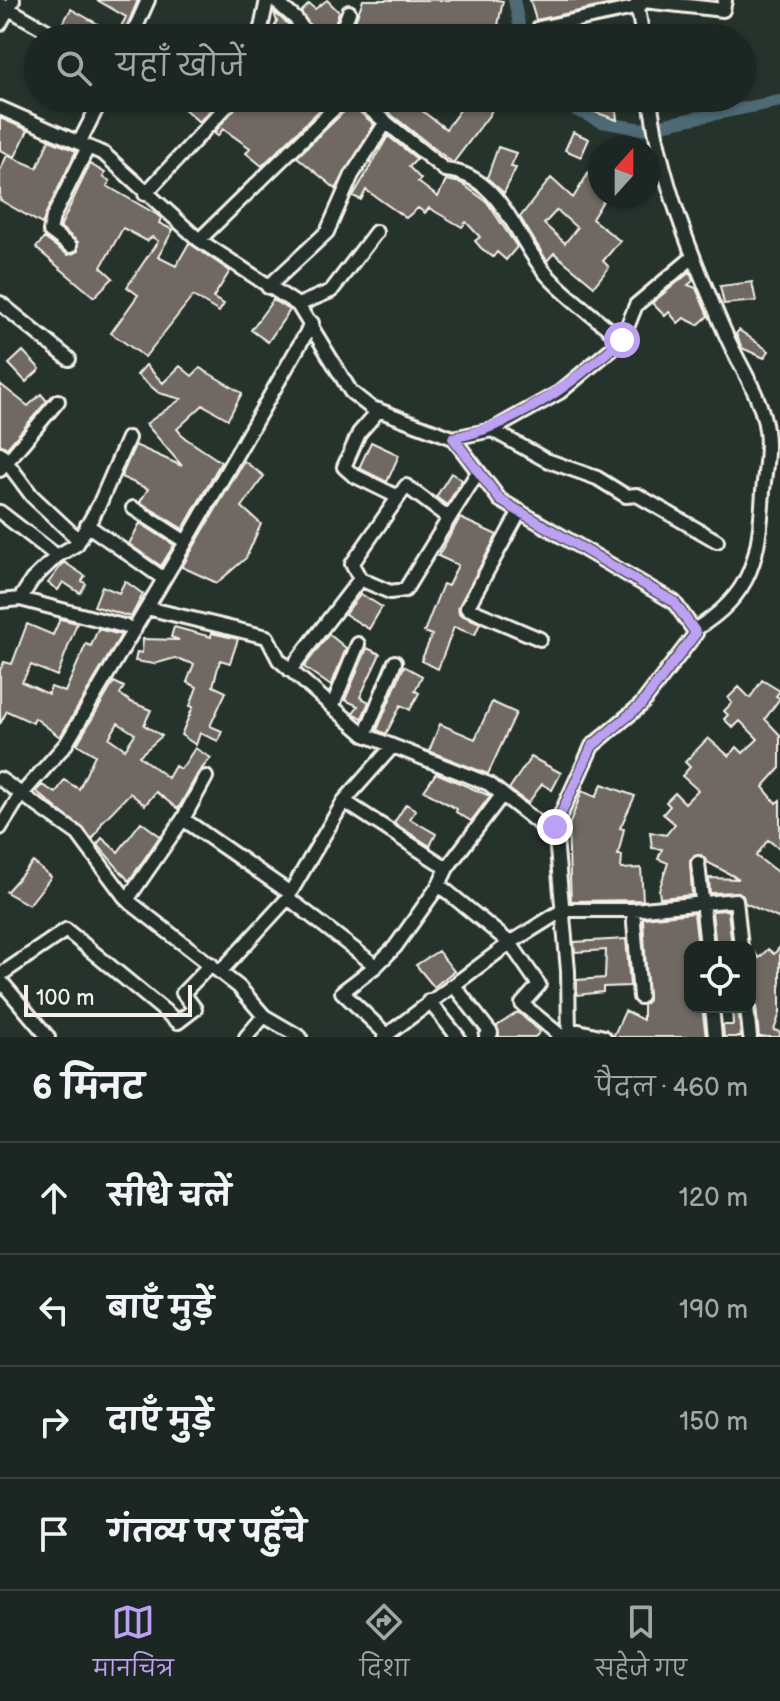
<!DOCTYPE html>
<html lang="hi">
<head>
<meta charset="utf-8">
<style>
	:root { --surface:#1c2622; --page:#252e2a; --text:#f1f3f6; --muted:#a0a5a5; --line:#3a4340; --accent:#bca0f2 }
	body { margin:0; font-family:"Balsamiq Sans","Playpen Sans Deva",sans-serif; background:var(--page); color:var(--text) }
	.controls { position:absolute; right:24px; bottom:24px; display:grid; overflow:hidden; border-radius:16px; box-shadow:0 2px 6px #0004 }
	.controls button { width:72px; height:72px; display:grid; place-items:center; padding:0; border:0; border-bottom:2px solid var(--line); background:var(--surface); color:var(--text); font:40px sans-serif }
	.compass { position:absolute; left:588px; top:136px; width:72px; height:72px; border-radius:50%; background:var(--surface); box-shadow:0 2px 6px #0004; rotate:21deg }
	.scale { position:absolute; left:24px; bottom:20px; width:168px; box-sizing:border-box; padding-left:8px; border:4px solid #f4f1e8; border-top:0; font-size:22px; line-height:28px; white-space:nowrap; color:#f4f1e8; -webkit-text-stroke:6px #26332d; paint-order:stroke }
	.stop { position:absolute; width:24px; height:24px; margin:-18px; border:6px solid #bca0f2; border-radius:50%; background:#fff }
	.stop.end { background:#bca0f2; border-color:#fff; box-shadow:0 2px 8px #0008 }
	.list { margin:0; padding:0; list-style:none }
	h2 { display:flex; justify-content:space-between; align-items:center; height:104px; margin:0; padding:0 32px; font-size:34px }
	h2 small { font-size:26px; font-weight:400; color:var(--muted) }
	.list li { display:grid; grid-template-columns:52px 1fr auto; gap:24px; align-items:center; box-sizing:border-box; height:112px; padding:0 32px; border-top:2px solid var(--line) }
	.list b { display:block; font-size:30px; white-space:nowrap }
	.list em { font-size:26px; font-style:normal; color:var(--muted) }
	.icon { flex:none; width:44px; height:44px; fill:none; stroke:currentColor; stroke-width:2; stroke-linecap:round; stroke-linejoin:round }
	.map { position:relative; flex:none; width:780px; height:1037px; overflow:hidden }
	.search { position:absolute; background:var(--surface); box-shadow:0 2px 6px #0004; left:24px; right:24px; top:24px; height:88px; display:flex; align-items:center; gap:20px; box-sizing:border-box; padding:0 28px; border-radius:44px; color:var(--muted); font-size:30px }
	.sheet { height:552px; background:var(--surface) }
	nav { display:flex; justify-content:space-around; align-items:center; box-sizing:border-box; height:112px; border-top:2px solid var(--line); background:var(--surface); font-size:22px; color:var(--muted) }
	nav a { display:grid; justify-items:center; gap:4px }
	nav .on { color:var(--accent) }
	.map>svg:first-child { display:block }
</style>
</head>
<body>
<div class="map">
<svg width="780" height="1037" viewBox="0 0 780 1037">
	<rect width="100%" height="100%" fill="#26332d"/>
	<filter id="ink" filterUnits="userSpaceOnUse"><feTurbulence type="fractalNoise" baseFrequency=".0125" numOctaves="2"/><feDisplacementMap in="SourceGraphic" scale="16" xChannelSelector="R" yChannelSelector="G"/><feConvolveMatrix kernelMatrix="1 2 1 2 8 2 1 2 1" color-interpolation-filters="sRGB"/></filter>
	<g filter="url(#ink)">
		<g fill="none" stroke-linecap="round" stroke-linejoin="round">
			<path stroke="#4e6b74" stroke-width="12" d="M514,0l8,38
				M548,98l54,24 39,7 139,-28"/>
		</g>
		<path fill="#706862" stroke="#f4f1e8" stroke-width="2" fill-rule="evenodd" d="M97,0h41l-16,38h-7l11,-21z
			M327,0l12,12 -6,17 -15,9 -17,-26 8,-8 6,5z
			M363,0h134l6,1 -5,24 5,1 -3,12h-59l-25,-6 -1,6h-12l3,-8 -26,-3 -5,11h-26z
			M530,0h91v2l-85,18z
			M71,9l32,18 -5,11h-26l-12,-10z
			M274,12l15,13 9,13h-30l9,-16z
			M172,98h50l-23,24z
			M243,98h89l-70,68 -16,-13 4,-5 -27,-19 -5,7 -4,-3z
			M370,98h54l-7,9 29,22 23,-31h28l-7,16 -37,49z
			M560,98h55l2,22 -58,-21z
			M351,105l23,19 -38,65 -39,-32z
			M0,118l28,12 -13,27 -15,-7z
			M573,132l16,7 -8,18 -16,-7z
			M388,136l29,23 -8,8 12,12 -3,3 20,15 8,-17 15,3 26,19 30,45 -11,13 -9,-8 -4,5 -12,-9 -6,-7 5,-4 -14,-15 -4,5 -33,-19 -4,5 -7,-5 -12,10 -40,-28 -5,10 -8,-4z
			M49,140l27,11 -34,73 -42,-24v-29l7,-16 30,13z
			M498,147l18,6 -5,14 5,1 -12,25 -17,-15z
			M90,164l15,9 -2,4 7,4 -3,5 49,28 5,4 -2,5 14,7 -15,27 18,9 13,-23 41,28 -17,27 11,6 -5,8 -26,-16 -48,61 -34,-24 27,-38 -11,-8 31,-46 -6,-4 -5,4 -24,-13 -22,39 12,11 -19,19 -58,-49 8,-10 24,17 10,-4v-9l-18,-15z
			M589,172l11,6v18h6l-14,23 28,22 -17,20 6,6 -15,19 -40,-33 -7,8 -27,-44 31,-39 22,20zM557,210l20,18 -12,15 -21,-19z
			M690,272l3,9 -5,4 8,3 12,28 -10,9 -14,-7 -6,5 -9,-11 -4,4 -13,-13z
			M752,282l4,19 -32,3 -4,-18z
			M273,300l17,10 -22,32 -17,-12z
			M739,330l30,21 -5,7 -22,-10 -6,-14z
			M23,351l17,18 -14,13 -17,-18z
			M146,365l17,18 17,-17 12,10 8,-8 42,25 -14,26 -25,-14 -26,24 8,9 36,24 -38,67 -43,-27 8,-13 -27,-12 14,-32 47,21 -36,-42 35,-25 -22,-6 -22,-18z
			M0,384l28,22 13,-12 6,7 -40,47 -7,-4z
			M371,442l28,13 -12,27 -28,-14z
			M244,461l20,15 -22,31 19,17 -15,34 -29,25 -35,-16z
			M451,473l11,7 -15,25 -11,-8z
			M460,518l37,17 -39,73 1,6 21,9 -5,12 -21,-8 -16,42 -17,-8 11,-26 -8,-3 19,-48 5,2 10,-21 -20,-9z
			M140,523l34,22 -13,21 -32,-22z
			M64,562l21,14 -3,5 4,3 -6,9 -17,-11 -5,8 -10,-7z
			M125,581l18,13 -12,23 -37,-11 8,-20 17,7z
			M361,594l21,13 -13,22 -24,-15z
			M60,619l17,4 -20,53 -26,-11 -9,17 26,12 3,-7 14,5 21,-48 5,2 7,-17 23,6 -61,102 -25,-19 -2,5 -26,-12 -7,13v-54l4,-8 8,2 15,-40 26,11z
			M174,627l37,10v-4l27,6 -8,24 -10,-3 -7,26 13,6 -16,34 12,5 -4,10 -18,-8 -4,12 -15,-10 12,-28 -3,-1 7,-19 -10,-5 7,-18 -19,-6 -21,6 -19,-3 2,-9 5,1 1,-14 36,1 -8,-3z
			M329,634l17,14 -15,38 -27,-19z
			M367,648l13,6 -20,43 9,5 -7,16 -9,-5 5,-7 -13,-6z
			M404,666l18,10 -7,15 4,2 -9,17 -9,-5 -15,29 -9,-4z
			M762,680l18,11 -4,5 4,2 -15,21 15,16v33l-17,19 13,16 4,-3v49l-12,-9 -12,16 24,18v45l-35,-16 -6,-11 -29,1 -1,-15 30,1 -32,-17 -6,-7 -11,5 2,35 -32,3 -1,-8 9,-27 -10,-4 4,-10 -10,-1 -2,-16 16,3 9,-11 -12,-10 7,-8 -4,-4 9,-9 10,10 13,-13 -16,-14 8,-9 -5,-5 23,-24 21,18 8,-9 6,6 15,-14 -18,-18 -7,7 -9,-9 4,-4 -4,-4 8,-8 -4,-5 11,-11 11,11z
			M114,682l10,5 -4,7 11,8 20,8 -7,15 18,11 -23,20 29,22 7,-12 5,3 4,-4 11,-17 16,10 -13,15 -20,36 -22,-17 -11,13 -15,-12 -27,28 -10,18 -57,-48 6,-6 14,8 8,-13 15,9 16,-34 -18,-11zM118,723l17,11 -10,15 -16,-11z
			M492,702l24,11 -28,61 -59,-23 11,-27 35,15z
			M531,757l30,16 -9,17 -10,-6 -14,19 -19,-14z
			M436,773l54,23 -19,25 -15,-9 1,-3 -33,-18z
			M602,784l33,12 -15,32 4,1 -6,26h4l-1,14 20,-1 2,32 -72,1 -3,-73 14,-37 14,6z
			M406,804l10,6 -6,9 26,15 -6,12 -36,-23z
			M141,822l19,14 -31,45 -32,-37 5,-6 16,14z
			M33,862l18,15 -22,28 -23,-13z
			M728,910l4,37h-16l-4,-36z
			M694,913l4,34h-8v60h12l4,30h-93l12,-26 18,9v-15l5,-5 -5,-82z
			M626,939l4,47 -27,1v5l-26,3v-15l28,-2 1,-28 -31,2 -1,-10z
			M780,947v66l-6,17 6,2v5h-21l-3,-31 -6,-7 7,-26 -7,-3v-6l5,-11 4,5 9,-9 6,5z
			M438,951l16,20 -20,16 -18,-22z
			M732,1007h6l3,30h-17l-1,-12h10z
			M518,1012l22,20 -5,5h-36l-2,-11z"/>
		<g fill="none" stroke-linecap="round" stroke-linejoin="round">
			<g stroke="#f4f1e8" stroke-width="18">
				<path id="minor" d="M274,0l22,19 13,19
					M637,3l6,35
					M0,4l60,34
					M0,24l13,-24
					M539,28l100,-21 5,-6 79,9 2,-10
					M131,38l17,-38
					M259,38l8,-38
					M339,38l10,-26
					M356,98l89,72c57,5 70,69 103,106 21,23 50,43 74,64
					M650,98c10,83 43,161 76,237 13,30 36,62 40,95 3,20 -1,41 -3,61 -4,64 -9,104 -69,139
					M0,108l104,46 95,86 99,65 53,87 19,15 83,31 47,62 174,102 22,31 -55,72 -49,41 -37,81 13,144 1,66
					M79,143l23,-45
					M145,194l89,-96
					M199,240l146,-142
					M70,246l-20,-15 3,-14 35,-70
					M268,287l59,-55 25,-57 34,-53
					M0,303l69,56
					M298,305l33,-14 45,-59
					M379,410l-20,23 -15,34 9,8 45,22
					M492,430l54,30 51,18 29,18 11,-1 80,46
					M128,438l-29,67 -22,39 -20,12 -25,24 -12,19 115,30
					M453,438l39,-8 68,-38 62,-52 14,-35 57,-48
					M0,453l32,43 47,44
					M0,470l58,-69
					M520,511l-53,97 73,31
					M0,512l57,44
					M449,518l29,-46
					M87,525l77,54
					M186,542l126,-219
					M0,601l20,-2
					M147,608l120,29 12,23 86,75 124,49 53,42 13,1
					M290,670l70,-91 -8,-15 54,-78 43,32 -44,72 -15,2 -30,-13
					M332,707l26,-63
					M365,735l30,-73
					M0,779l78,55 49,66 112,87 25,29 36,21
					M344,801l48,-54
					M183,819l107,74 54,-92 103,67 -8,17 71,58 29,42 -17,19 40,33
					M0,828l20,-32 46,-52 120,-202 -53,-34
					M698,863l9,84
					M447,868l55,-73
					M127,900l56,-81 23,-42
					M633,910l7,87
					M376,966l19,-19 44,-62
					M220,972l68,-74 88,68 -34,26 44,42
					M0,975l66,-45 112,92 17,-13 -12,-16 28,-29
					M0,980l48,57
					M455,987l36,46 -5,4
					M429,1001l29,36
					M712,1007l3,30
					M747,1007l3,30
					M570,1029l34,8
					M246,1037l18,-21
					M384,1037l126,-94 53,-33h70l103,-10 5,47"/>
			</g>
			<use href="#minor" stroke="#26332d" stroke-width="12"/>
		</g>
	</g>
	<g fill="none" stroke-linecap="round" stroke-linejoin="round" filter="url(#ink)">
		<path stroke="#bca0f2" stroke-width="10" d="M555,827l37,-81 49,-41 55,-72 -22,-31 -174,-102 -47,-62c70,-15 115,-53 169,-98"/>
	</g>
</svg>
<div class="controls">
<button><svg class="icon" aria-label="locate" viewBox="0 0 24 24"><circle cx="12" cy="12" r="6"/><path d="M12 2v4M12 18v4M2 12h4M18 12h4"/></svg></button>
</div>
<svg class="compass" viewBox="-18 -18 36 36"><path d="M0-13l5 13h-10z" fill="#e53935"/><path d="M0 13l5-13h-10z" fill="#a0a5a5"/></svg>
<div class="scale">100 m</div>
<div class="stop" style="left:622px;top:340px"></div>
<div class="stop end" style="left:555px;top:827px"></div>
<div class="search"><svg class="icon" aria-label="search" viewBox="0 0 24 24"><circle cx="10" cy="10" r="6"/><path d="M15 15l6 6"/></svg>यहाँ खोजें</div>
</div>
<section class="sheet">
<h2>6 मिनट<small>पैदल · 460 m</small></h2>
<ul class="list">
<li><svg class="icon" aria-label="ahead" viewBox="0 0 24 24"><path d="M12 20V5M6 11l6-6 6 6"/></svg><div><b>सीधे चलें</b></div><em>120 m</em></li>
<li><svg class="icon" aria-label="left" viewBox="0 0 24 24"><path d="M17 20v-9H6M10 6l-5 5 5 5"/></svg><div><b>बाएँ मुड़ें</b></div><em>190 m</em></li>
<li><svg class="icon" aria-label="right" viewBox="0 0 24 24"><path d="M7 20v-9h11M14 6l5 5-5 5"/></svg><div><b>दाएँ मुड़ें</b></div><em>150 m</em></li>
<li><svg class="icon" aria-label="arrive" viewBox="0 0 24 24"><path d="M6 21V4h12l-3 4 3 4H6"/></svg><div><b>गंतव्य पर पहुँचे</b></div></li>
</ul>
</section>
<nav>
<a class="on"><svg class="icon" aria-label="map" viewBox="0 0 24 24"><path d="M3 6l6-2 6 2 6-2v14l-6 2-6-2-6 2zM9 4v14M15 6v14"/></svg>मानचित्र</a>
<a><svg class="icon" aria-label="directions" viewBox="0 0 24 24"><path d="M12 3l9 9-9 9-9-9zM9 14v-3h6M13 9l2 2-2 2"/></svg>दिशा</a>
<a><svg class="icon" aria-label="saved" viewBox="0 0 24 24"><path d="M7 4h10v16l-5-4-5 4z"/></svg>सहेजे गए</a>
</nav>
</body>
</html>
